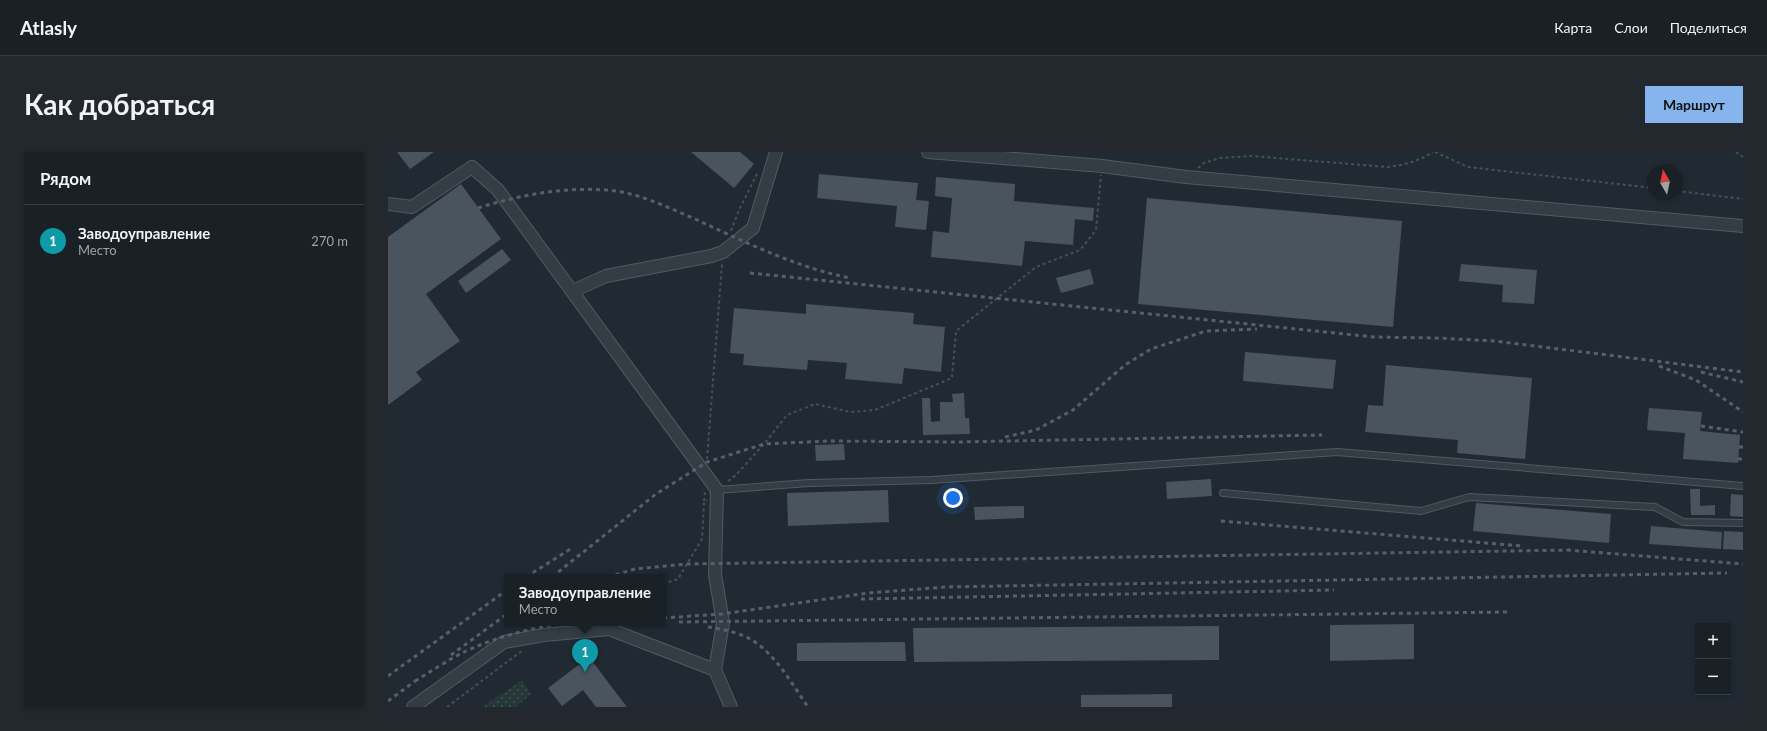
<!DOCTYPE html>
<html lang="ru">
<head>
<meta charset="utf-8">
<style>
	:root { --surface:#192026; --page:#22282e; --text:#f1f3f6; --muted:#9fa3a7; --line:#373e43; --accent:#86b5ee }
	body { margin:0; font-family:Lato,sans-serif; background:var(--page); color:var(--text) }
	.controls { position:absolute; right:12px; bottom:12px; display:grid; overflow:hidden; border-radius:0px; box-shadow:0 2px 6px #0003 }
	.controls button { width:36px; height:36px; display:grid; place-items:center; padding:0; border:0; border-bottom:1px solid var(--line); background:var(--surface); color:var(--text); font:20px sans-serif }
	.compass { position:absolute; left:1259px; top:12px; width:36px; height:36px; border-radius:50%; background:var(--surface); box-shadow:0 2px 6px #0003; rotate:351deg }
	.you { position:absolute; left:565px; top:346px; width:14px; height:14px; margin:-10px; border:3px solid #fff; border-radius:50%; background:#1a73e8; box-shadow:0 0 0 6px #1a73e833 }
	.badge { display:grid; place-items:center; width:26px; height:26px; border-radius:50%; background:var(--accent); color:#fff; font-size:13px; font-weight:700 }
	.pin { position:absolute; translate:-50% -33px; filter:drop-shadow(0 1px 2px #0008) }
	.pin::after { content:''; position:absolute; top:21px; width:14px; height:12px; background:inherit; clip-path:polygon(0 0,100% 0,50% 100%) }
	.popup { position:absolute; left:116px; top:422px; width:162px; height:52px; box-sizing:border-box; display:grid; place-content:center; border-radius:0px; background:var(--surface); filter:drop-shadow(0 1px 3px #0005); font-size:13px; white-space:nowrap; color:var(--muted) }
	.popup b { font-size:15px; color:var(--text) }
	.popup::after { content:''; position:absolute; left:50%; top:100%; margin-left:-8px; border:8px solid transparent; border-top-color:var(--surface) }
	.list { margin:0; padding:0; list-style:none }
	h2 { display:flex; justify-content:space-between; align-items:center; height:52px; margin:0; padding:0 16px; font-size:17px }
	h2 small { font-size:13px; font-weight:400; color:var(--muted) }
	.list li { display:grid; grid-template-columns:26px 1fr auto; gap:12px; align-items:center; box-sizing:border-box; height:72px; padding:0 16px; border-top:1px solid var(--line) }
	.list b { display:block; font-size:15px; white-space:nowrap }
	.list p { margin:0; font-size:13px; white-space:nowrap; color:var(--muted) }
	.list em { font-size:13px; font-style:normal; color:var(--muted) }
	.map { position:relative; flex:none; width:1355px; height:555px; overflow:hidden; border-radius:0px }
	header { display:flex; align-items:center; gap:24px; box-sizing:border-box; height:56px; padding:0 20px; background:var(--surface); border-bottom:1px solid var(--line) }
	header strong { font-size:19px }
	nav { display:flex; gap:22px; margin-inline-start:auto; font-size:14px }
	.intro { display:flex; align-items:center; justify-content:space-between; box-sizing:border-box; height:96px; padding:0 24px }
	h1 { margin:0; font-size:28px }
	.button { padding:10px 18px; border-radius:0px; background:var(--accent); color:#111; font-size:14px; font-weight:700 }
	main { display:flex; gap:24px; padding:0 24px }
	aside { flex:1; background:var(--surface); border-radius:0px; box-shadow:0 2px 6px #0003 }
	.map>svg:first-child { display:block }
</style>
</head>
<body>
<header>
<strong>Atlasly</strong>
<nav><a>Карта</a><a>Слои</a><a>Поделиться</a></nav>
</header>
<div class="intro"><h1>Как добраться</h1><a class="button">Маршрут</a></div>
<main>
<aside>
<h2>Рядом<small></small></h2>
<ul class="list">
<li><span class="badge" style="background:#0f9aa8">1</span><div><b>Заводоуправление</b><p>Место</p></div><em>270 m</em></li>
</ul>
</aside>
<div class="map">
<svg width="1355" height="555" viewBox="0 0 1355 555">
	<defs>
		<pattern id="grass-dots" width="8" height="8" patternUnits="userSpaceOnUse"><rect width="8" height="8" fill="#253837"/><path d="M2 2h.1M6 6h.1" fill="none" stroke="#425352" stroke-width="1.8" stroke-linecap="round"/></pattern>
	</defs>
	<rect width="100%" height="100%" fill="#212a33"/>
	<path fill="url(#grass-dots)" d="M134,528l9,14 -15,13h-33z"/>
	<path fill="#49545f" d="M9,0h37l-24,17z
		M303,0h49l14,12 -20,24z
		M431,22l99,9 -2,17 13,1 -3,29 -31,-3 2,-21 -80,-8z
		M548,25l79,7 -1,17 80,7 -1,13 -18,-2 -2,26 -48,-4 -3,25 -91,-9 2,-26 16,2 3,-35 -17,-2z
		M73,32l40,55 -75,55 34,47 -44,31 6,8 -34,25v-168z
		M759,46l255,23 -9,106 -255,-23z
		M114,97l9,11 -45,33 -8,-12z
		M1073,112l76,6 -3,34 -32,-2 1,-17 -44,-4z
		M702,117l4,15 -33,9 -5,-15z
		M418,152l108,9 -1,11 32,3 -4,45 -37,-4 -2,16 -57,-5 2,-16 -39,-3 -1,10 -64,-5 1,-11 -14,-1 4,-45 72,6z
		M857,200l91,8 -3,29 -90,-8z
		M998,213l146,13 -7,81 -68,-6 1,-13 -93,-8 3,-27 15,1z
		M576,241l1,25h4l1,16 -47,1 -1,-37h8l1,24 9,-1v-19h13l-1,-8z
		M1261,256l53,4 -2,19 40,4 -2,28 -55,-4 2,-26 -38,-3z
		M456,292l1,16 -29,1 -1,-16z
		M823,327l1,17 -45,3 -1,-17z
		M1302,337h10v17l15,-1v10h-24z
		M500,338l1,32 -101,4 -1,-33z
		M1343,342l12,1v22l-13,-1z
		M1088,351l135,11 -2,29 -136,-12z
		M636,354v12l-49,2 -1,-13z
		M1263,374l71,6 -1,17 -72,-5z
		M1336,379l19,1v18l-20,-1z
		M1026,472v35l-84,2v-36z
		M831,474v34l-305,2 -1,-34z
		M517,490l1,19h-109v-18z
		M201,505l38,50h-31l-13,-17 -21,16 -14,-18z
		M784,542v13h-91v-12z"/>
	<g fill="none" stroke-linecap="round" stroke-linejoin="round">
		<g stroke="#515a62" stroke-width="8">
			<path id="service" d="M329,338l92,-7 122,-3 406,-28 406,34
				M835,341l198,18 48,-14 186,10 28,15 60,1"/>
		</g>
		<g stroke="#515a62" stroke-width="14">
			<path id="minor" d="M540,0l174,14 84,11 557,49
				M0,52l24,3 60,-40 26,23 219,300 -2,84 8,49 -8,47 16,37
				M185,139l33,-15 105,-20 12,-4 30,-24 23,-76
				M25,555l91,-65 40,-7 65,-6 106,41"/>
		</g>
		<path stroke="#425354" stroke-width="2" stroke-dasharray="3 3" stroke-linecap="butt" d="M1047,0l33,15 185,21
			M1348,0l7,5
			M810,16l6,-5 16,-5 31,-2 137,11c17,-2 30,-6 45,-15
			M1289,39l66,8
			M343,79l8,-21 19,-38
			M319,307l15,-195
			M340,329l8,-6 28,-31 23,-29 28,-11 36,8 24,-2 77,-32 4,-47 80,-64 44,-17 16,-20 5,-55
			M316,349l1,-10
			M275,432l15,-5 24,-40 2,-37 3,-2
			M59,555l76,-57"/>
		<use href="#service" stroke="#343c44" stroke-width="6"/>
		<use href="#minor" stroke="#343c44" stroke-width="12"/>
		<path stroke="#56606b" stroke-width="3" stroke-dasharray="4 4" stroke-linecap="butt" d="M90,56c42,-13 84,-21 128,-18 31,2 61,17 89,29 50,23 100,48 155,59
			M362,121l624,64 62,1 59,3 248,31
			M1271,214l37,14 47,32
			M1313,220l42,10
			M1313,274l42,6
			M617,285l31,-7 37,-20 52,-45 26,-16 55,-18 51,-2
			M1351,295h4
			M1350,307h5
			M833,369l301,25
			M1179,398l176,14
			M138,425l46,-29
			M164,425l104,-83 51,-32 57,-18 65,-3 128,1 365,-7
			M220,425l27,-8 52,-5 885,-14
			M473,447l473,-9
			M275,466l59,-4 146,-21 78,-6 781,-14
			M291,470l830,-10
			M320,475c13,2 30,5 42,12 25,14 42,45 58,68
			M63,503l56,-41
			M0,524l119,-86
			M27,529c15,-9 30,-19 45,-27 34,-17 81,-30 119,-31
			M0,549l30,-22"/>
	</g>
</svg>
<div class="controls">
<button>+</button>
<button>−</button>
</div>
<svg class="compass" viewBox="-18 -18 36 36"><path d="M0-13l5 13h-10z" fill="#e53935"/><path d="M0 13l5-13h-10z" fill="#9fa3a7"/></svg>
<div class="you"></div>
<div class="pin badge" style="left:197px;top:520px;background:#0f9aa8">1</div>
<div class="popup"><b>Заводоуправление</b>Место</div>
</div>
</main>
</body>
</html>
